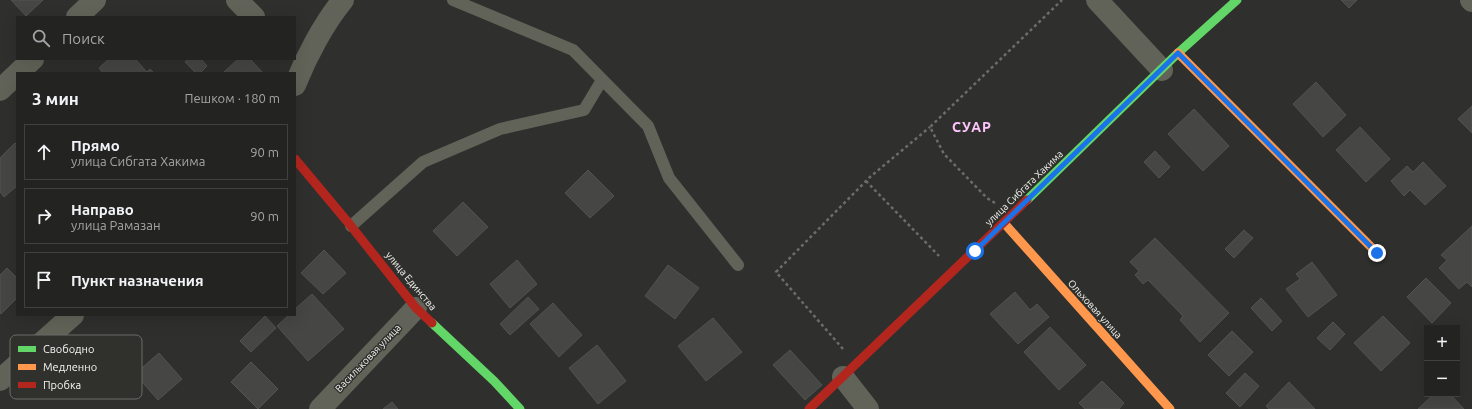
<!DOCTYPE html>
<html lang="ru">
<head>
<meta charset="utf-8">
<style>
	:root { --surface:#232422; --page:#2b2c2a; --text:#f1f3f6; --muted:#a3a4a5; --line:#404140 }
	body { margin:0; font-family:Ubuntu,sans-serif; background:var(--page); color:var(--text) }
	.controls { position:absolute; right:12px; bottom:12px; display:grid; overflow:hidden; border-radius:0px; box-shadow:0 4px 16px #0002 }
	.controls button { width:36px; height:36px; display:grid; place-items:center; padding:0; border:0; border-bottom:1px solid var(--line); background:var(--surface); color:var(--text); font:20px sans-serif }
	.stop { position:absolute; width:12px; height:12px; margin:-9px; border:3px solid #1a73e8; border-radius:50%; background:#fff }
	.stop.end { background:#1a73e8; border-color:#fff; box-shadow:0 1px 4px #0008 }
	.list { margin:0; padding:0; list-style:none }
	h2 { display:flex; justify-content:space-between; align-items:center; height:52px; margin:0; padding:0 16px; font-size:17px }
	h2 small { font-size:13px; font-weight:400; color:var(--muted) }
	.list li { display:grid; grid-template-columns:26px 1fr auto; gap:12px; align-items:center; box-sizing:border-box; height:56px; margin:0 8px 8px; padding:0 8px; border:1px solid var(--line); border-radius:0px }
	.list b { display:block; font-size:15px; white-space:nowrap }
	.list p { margin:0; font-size:13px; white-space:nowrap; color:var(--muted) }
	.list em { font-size:13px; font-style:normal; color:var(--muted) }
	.icon { flex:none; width:22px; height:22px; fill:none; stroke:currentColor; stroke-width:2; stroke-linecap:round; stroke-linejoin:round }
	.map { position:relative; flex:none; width:1472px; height:409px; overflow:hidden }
	.search { position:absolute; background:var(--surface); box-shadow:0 4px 16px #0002; left:16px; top:16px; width:280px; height:44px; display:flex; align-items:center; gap:10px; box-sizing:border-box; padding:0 14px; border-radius:0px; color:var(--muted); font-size:15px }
	.panel { position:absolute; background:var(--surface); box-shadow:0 4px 16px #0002; left:16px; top:72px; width:280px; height:244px; border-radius:0px }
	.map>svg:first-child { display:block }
</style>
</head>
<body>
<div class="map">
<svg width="1472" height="409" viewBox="0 0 1472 409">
	<rect width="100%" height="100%" fill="#2f302e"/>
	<path fill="#464745" stroke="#525351" d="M11,0h32l-17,16z
		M1341,0h16l-8,8z
		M109,59h26l12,13 3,-3 4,4h-51l-4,-5z
		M188,59h13l6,7 -7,7h-4l-11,-11z
		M238,59h12l13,14h-40z
		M1316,82l30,33 -23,22 -30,-33z
		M1472,106v27l-14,-14z
		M1194,109l35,37 -26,25 -35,-37z
		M1360,127l30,32 -24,23 -30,-32z
		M15,143l2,2v41l-13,11 -4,-5v-34z
		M1155,151l15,16 -11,11 -15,-16z
		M1423,162l23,24 -21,19 -15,-15 -6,6 -13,-15 16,-15 6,6z
		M588,170l26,26 -24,22 -25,-25z
		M463,202l25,25 -31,29 -24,-25z
		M1472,226v61l-5,-5 -8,7 -20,-21 8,-8 -6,-5z
		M1244,230l9,8 -19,20 -9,-9z
		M1155,238l74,75 -29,29 -20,-22 3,-4 -35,-36 -5,4 -8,-9 4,-4 -9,-9z
		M324,250l22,23 -23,21 -22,-21z
		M517,260l20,24 -27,24 -20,-24z
		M1312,262l25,33 -29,22 -22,-28 14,-10 -4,-5z
		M668,265l31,23 -24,31 -30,-23z
		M7,268l10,10v20l-16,16 -1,-1v-38z
		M1426,278l25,25 -19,20 -25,-26z
		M1015,292l15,18 7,-6 12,13 -31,27 -28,-30z
		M312,294l32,35 -36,32 -31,-35 12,-11h6v-6z
		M528,297l11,12 -29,26 -10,-11z
		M1261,298l21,23 -10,10 -21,-23z
		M553,303l29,32 -23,22 -29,-33z
		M265,316l11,12 -25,24 -11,-11z
		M1383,316l27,27 -29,28 -27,-28z
		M713,318l29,34 -36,29 -28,-35z
		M1333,322l12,12 -15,16 -13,-12z
		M1050,327l36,38 -27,25 -35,-38z
		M1232,331l21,21 -24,24 -21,-21z
		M597,345l29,36 -28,23 -29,-36z
		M790,350l32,35 -17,15 -32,-35z
		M159,353l23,26 -24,21 -23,-26z
		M251,362l27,27 -20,20 -27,-27z
		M1245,373l14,13 -19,21 -14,-14z
		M1102,381l22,22 -5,6h-34l-6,-6z
		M1289,382l26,27h-46l-3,-3z
		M1434,394h16l14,15h-46z
		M392,402l6,7h-15z"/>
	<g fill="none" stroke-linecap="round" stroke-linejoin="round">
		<path stroke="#6b6d66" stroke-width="2.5" stroke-dasharray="3 3" stroke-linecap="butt" d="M866,181l73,75
			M995,203l-8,-5 -43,-44 -14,-27 132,-127
			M843,349l-67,-77 94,-95 60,-50"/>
		<path stroke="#626358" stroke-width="12" d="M453,0l120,50 75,76 21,52 69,87
			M351,226l72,-64 77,-33 84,-19 18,-30"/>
		<path stroke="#626358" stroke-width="22" d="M237,0l17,17
			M1097,0l65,70
			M1471,0l1,1
			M77,17l18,-17
			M18,73l15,-14
			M295,85c11,-28 29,-62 48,-85
			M0,90l17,-16
			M843,377l25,32
			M0,380l73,-65
			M320,409l96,-101"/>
		<path stroke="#63d668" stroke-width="9" d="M1027,200l151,-147 59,-53
			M432,323l62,58 26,28"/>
		<path stroke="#ff974d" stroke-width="9" d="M1178,53l199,200
			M1004,223l166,186"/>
		<path stroke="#b3261e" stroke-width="9" d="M295,159l56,67 65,82 16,15
			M809,409l218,-209"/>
	</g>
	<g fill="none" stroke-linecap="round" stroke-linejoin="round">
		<path stroke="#1a73e8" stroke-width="5" d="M975,251l203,-198 199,200"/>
	</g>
	<g text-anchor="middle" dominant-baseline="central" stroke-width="3" stroke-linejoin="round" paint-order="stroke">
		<g font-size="10" fill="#f4f5f2" stroke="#30312d">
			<text transform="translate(1024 188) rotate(-44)">улица Сибгата Хакима</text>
			<text transform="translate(411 281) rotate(50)">улица Единства</text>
			<text transform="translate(1095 309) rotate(48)">Ольховая улица</text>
			<text transform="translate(368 358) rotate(-46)">Васильковая улица</text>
		</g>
		<g font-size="14" font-weight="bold" letter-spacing="1" fill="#ffc5ff" stroke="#30312d">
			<text x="972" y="127">СУАР</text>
		</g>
	</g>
	<rect x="10" y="335" width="132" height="64" rx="6" fill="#30312d" stroke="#6b6c68" stroke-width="1"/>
	<rect x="18" y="346" width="18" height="6" fill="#63d668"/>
	<rect x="18" y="364" width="18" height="6" fill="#ff974d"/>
	<rect x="18" y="382" width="18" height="6" fill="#b3261e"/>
	<g font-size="11" fill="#f4f5f2">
		<text x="43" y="353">Свободно</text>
		<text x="43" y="371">Медленно</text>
		<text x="43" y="389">Пробка</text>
	</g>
</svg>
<div class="controls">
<button>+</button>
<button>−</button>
</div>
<div class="stop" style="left:975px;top:251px"></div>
<div class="stop end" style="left:1377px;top:253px"></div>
<div class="search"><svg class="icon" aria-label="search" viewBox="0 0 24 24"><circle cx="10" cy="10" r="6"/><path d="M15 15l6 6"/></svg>Поиск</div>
<section class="panel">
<h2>3 мин<small>Пешком · 180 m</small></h2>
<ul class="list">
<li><svg class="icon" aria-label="ahead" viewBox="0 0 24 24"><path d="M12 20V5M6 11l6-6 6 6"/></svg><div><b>Прямо</b><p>улица Сибгата Хакима</p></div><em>90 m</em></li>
<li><svg class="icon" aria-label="right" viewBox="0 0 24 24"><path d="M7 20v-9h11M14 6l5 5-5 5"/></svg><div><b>Направо</b><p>улица Рамазан</p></div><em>90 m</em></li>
<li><svg class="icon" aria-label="arrive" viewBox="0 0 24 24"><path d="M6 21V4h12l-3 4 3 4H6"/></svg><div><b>Пункт назначения</b></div></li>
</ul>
</section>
</div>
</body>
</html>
